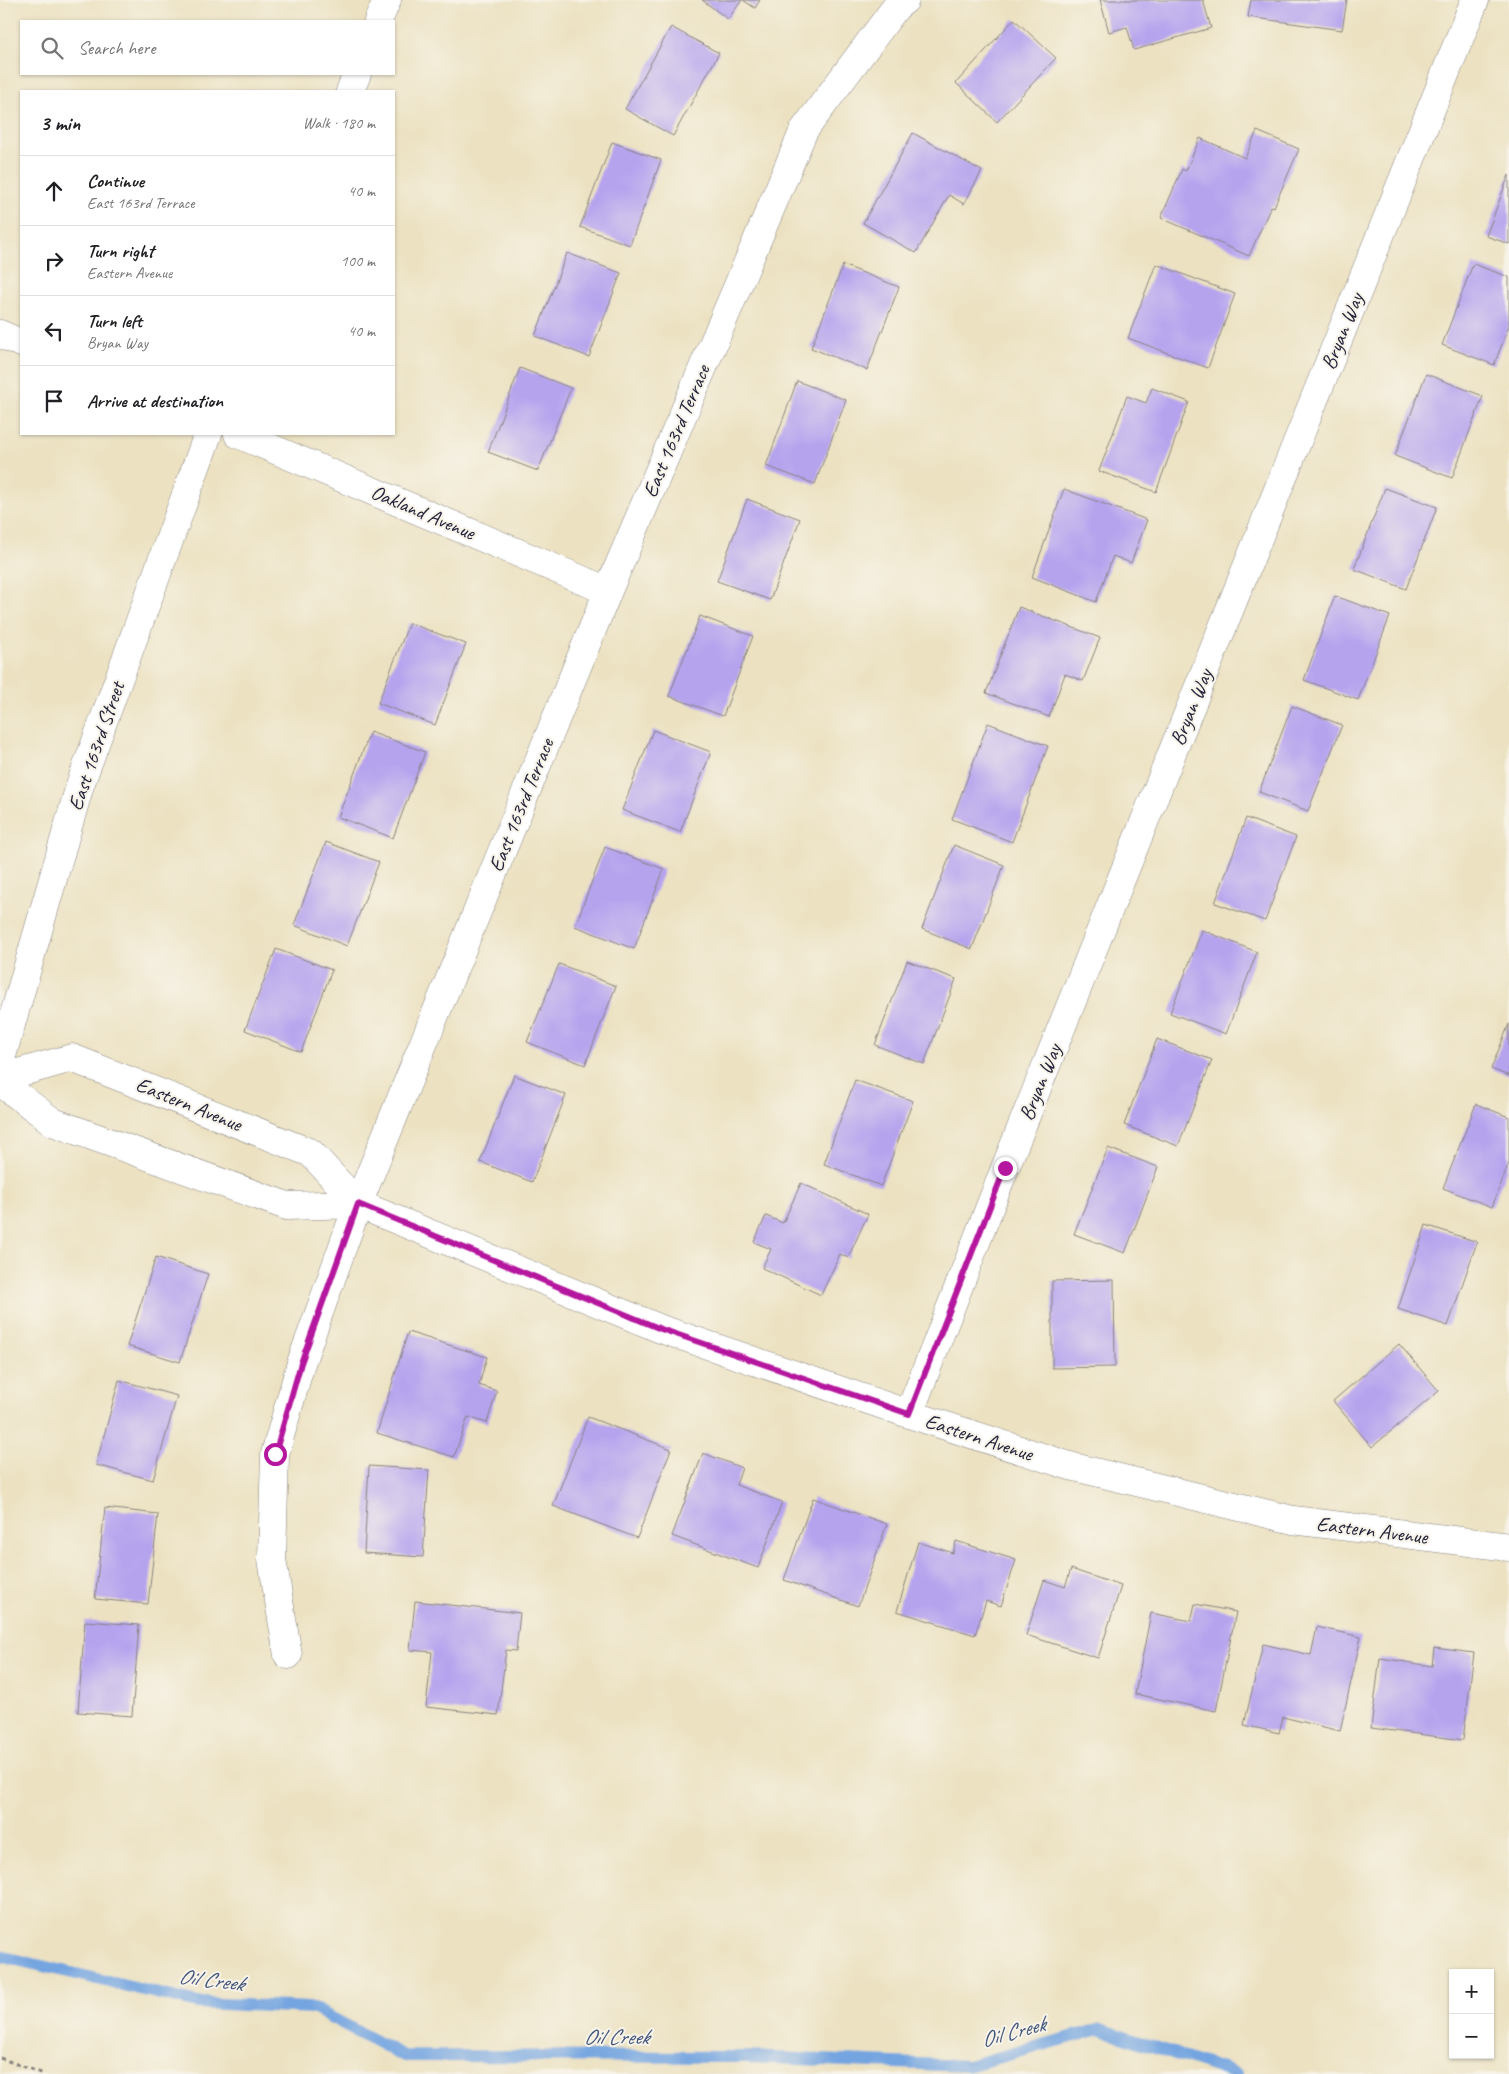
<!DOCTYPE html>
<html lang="en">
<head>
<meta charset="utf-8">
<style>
	:root { --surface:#fff; --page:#f6f6f6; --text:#202124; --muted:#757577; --line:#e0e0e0 }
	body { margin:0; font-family:Caveat,sans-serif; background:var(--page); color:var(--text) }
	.controls { position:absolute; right:15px; bottom:15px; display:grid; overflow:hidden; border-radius:0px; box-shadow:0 1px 4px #0004 }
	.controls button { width:45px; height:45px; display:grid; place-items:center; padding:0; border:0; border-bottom:1px solid var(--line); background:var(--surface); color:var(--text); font:25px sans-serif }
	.stop { position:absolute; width:15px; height:15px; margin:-11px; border:4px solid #b5179e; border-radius:50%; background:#fff }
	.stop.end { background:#b5179e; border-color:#fff; box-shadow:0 1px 5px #0008 }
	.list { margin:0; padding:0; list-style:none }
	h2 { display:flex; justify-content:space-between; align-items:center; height:65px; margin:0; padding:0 20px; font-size:21px }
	h2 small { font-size:16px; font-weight:400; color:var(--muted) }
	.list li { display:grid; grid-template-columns:32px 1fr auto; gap:15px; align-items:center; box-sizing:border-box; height:70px; padding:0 20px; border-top:1px solid var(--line) }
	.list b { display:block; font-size:19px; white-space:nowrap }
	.list p { margin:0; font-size:16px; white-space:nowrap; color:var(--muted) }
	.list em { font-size:16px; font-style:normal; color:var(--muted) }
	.icon { flex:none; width:28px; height:28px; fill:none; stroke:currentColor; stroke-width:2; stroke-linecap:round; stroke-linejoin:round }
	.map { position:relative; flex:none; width:1509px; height:2074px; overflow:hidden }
	.search { position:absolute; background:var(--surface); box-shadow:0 1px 4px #0004; left:20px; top:20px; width:375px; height:55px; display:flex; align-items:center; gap:12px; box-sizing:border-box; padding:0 18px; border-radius:0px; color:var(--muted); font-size:19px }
	.panel { position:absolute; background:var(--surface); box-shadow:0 1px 4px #0004; left:20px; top:90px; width:375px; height:345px; border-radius:0px }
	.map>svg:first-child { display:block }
</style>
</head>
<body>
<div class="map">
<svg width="1509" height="2074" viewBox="0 0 1509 2074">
	<rect width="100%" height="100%" fill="#f7f3e8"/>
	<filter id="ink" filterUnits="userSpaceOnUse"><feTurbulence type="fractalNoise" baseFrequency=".02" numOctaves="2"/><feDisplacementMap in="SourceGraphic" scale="10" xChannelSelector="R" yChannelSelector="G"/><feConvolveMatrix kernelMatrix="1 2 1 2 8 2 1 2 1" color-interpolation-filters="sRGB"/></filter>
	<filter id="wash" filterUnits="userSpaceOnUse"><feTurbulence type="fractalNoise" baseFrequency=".0096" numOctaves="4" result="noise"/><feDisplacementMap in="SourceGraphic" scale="20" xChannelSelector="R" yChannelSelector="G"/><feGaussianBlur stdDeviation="1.12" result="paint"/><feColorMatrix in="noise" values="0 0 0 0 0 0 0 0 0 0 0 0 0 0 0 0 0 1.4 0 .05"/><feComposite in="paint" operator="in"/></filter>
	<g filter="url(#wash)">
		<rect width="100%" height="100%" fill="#ece2c2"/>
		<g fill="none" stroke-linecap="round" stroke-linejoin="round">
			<path stroke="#75a5e0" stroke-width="12" d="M0,1956l198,47 115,5 91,48 342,1 222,9 132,-37 137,45"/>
		</g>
		<g id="blocks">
			<path fill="#b5a3ee" d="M702,0h40l-14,19z
				M743,0h17l-5,8z
				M1100,0h103l8,28 -77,22 -7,-23 -18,5z
				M1251,0h96l-5,30 -94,-13z
				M1014,19l42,39 -59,64 -41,-39z
				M671,27l48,26 -46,83 -48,-27z
				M1257,131l42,18 -25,58 -3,-1 -22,50 -88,-38 21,-49 4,2 14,-33 45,20z
				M913,133l69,38 -18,33 -15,-9 -33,58 -53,-30z
				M612,142l49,18 -31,85 -50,-18z
				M1509,175v69l-23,-8z
				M567,253l54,20 -32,84 -54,-21z
				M1156,264l79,30 -27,74 -80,-30z
				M1473,264l36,13v49l-15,39 -52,-20z
				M843,265l56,22 -32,83 -56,-22z
				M520,368l51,20 -33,83 -50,-19z
				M1426,374l57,22 -31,82 -57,-22z
				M797,381l49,19 -31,84 -49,-18z
				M1152,388l37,14 -33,90 -57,-21 28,-75 19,7z
				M1385,488l52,19 -31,82 -52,-20z
				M1064,489l83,31 -16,43 -18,-7 -17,46 -64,-25z
				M747,499l53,20 -30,81 -53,-19z
				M1335,596l55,20 -32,84 -54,-20z
				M1019,607l81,31 -17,43 -18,-7 -16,43 -63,-24z
				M700,616l53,20 -30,80 -54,-20z
				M409,623l57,21 -31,81 -57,-22z
				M1292,706l50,19 -34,86 -49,-19z
				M988,723l60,23 -36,96 -60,-23z
				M653,730l58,22 -31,80 -58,-22z
				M370,732l55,20 -32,86 -55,-21z
				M1246,818l50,19 -31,84 -50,-18z
				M326,842l53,20 -32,84 -53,-21z
				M954,845l50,20 -32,84 -50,-20z
				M605,847l59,22 -30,80 -59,-23z
				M1202,930l55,22 -31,82 -56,-21z
				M276,949l56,21 -31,82 -56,-22z
				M907,961l49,18 -32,85 -49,-19z
				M559,964l57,22 -31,79 -58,-23z
				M1509,1024v52l-18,-7z
				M1157,1039l55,21 -34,86 -54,-21z
				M514,1075l52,20 -34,87 -52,-20z
				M855,1080l58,21 -32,85 -57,-22z
				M1476,1104l33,13v46l-17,44 -49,-19z
				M1108,1148l50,19 -33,86 -51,-19z
				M801,1183l67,31 -20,44 -8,-4 -19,41 -59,-27 9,-19 -17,-7 12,-26 17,7z
				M1426,1225l51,17 -29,84 -50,-17z
				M156,1257l52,17 -28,88 -53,-16z
				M1114,1280l1,87 -63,1v-87z
				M408,1332l79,25 -8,28 18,6 -10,32 -19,-6 -14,40 -77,-24z
				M1399,1344l40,47 -67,56 -39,-46z
				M119,1380l58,16 -24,84 -57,-15z
				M588,1417l83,32 -34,89 -84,-32z
				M703,1453l39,15 -6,17 46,17 -24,66 -86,-32z
				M369,1466l60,4 -6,87 -59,-4z
				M813,1498l74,26 -29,82 -74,-26z
				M105,1508l53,6 -10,90 -53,-5z
				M956,1541l60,19 -15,46 -15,-5 -11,34 -78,-24 21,-69 35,11z
				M1071,1569l50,17 -23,72 -72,-23 18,-55 21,7z
				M415,1601l105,12 -4,38 -10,-1 -8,65 -72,-8 6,-55 -22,-2z
				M1195,1604l41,8 -20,99 -81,-17 16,-81 40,8z
				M85,1621l54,4 -7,91 -54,-4z
				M1317,1627l44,10 -21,94 -57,-14 -4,16 -35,-8 19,-81 48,11z
				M1434,1648l40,5 -11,87 -92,-12 9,-70 52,8z"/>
		</g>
	</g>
	<g filter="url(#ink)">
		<use href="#blocks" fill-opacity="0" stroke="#87827e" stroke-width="1"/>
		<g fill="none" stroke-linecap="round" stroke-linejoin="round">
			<g stroke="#87827e" stroke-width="29">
				<path id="minor" d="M0,334l21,9
					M238,434l370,157
					M0,1078l72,-20 239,95 47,51
					M0,1082l53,40 234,84 71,-2 303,125 248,85 161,52 223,54 216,27
					M909,1414l96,-246 470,-1168
					M288,1655l-16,-96 3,-105 26,-91 57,-159 250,-613 196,-461 92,-123 9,-7"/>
			</g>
			<g stroke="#87827e" stroke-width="29">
				<path id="tertiary" d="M378,21l9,-21
					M350,91l7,-17
					M0,1063l80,-278 128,-351"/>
			</g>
			<path stroke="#87827e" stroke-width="3" stroke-dasharray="4 4" stroke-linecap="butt" d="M0,2058l44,16"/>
			<use href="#minor" stroke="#fff" stroke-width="28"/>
			<use href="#tertiary" stroke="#fff" stroke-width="28"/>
		</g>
	</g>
	<g fill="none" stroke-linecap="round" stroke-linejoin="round" filter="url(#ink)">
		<path stroke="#b5179e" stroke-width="6" d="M275,1454l26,-91 57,-159 303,125 248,85 96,-246"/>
	</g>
	<g text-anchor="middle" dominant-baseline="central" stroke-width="4" stroke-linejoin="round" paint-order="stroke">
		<g font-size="21" fill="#22223b" stroke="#f7f3e8">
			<text transform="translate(1342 331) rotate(-68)">Bryan Way</text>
			<text transform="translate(676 431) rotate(-67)">East 163rd Terrace</text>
			<text transform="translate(423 512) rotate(23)">Oakland Avenue</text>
			<text transform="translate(1191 707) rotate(-68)">Bryan Way</text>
			<text transform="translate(96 746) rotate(-71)">East 163rd Street</text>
			<text transform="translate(521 805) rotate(-68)">East 163rd Terrace</text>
			<text transform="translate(1040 1082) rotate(-68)">Bryan Way</text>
			<text transform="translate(189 1104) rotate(22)">Eastern Avenue</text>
			<text transform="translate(979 1437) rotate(18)">Eastern Avenue</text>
			<text transform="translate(1372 1530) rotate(7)">Eastern Avenue</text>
		</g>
		<g font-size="22" font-style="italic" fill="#43567d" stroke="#f7f3e8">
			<text transform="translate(211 1980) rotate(7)">Oil Creek</text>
			<text transform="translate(1013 2032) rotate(-15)">Oil Creek</text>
			<text x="616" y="2037">Oil Creek</text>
		</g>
	</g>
</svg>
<div class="controls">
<button>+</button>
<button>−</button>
</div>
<div class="stop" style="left:275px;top:1454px"></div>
<div class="stop end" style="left:1005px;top:1168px"></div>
<div class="search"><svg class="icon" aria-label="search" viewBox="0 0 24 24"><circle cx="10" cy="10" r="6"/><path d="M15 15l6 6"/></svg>Search here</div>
<section class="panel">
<h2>3 min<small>Walk · 180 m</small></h2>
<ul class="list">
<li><svg class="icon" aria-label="ahead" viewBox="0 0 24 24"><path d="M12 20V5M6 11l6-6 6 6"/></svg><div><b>Continue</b><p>East 163rd Terrace</p></div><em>40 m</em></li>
<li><svg class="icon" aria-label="right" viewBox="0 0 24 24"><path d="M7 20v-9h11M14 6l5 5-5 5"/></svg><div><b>Turn right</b><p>Eastern Avenue</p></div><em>100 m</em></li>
<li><svg class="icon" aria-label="left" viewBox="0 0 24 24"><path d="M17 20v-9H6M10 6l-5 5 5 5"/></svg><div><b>Turn left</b><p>Bryan Way</p></div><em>40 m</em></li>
<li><svg class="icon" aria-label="arrive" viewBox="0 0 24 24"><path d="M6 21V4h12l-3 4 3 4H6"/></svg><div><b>Arrive at destination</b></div></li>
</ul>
</section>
</div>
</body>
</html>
